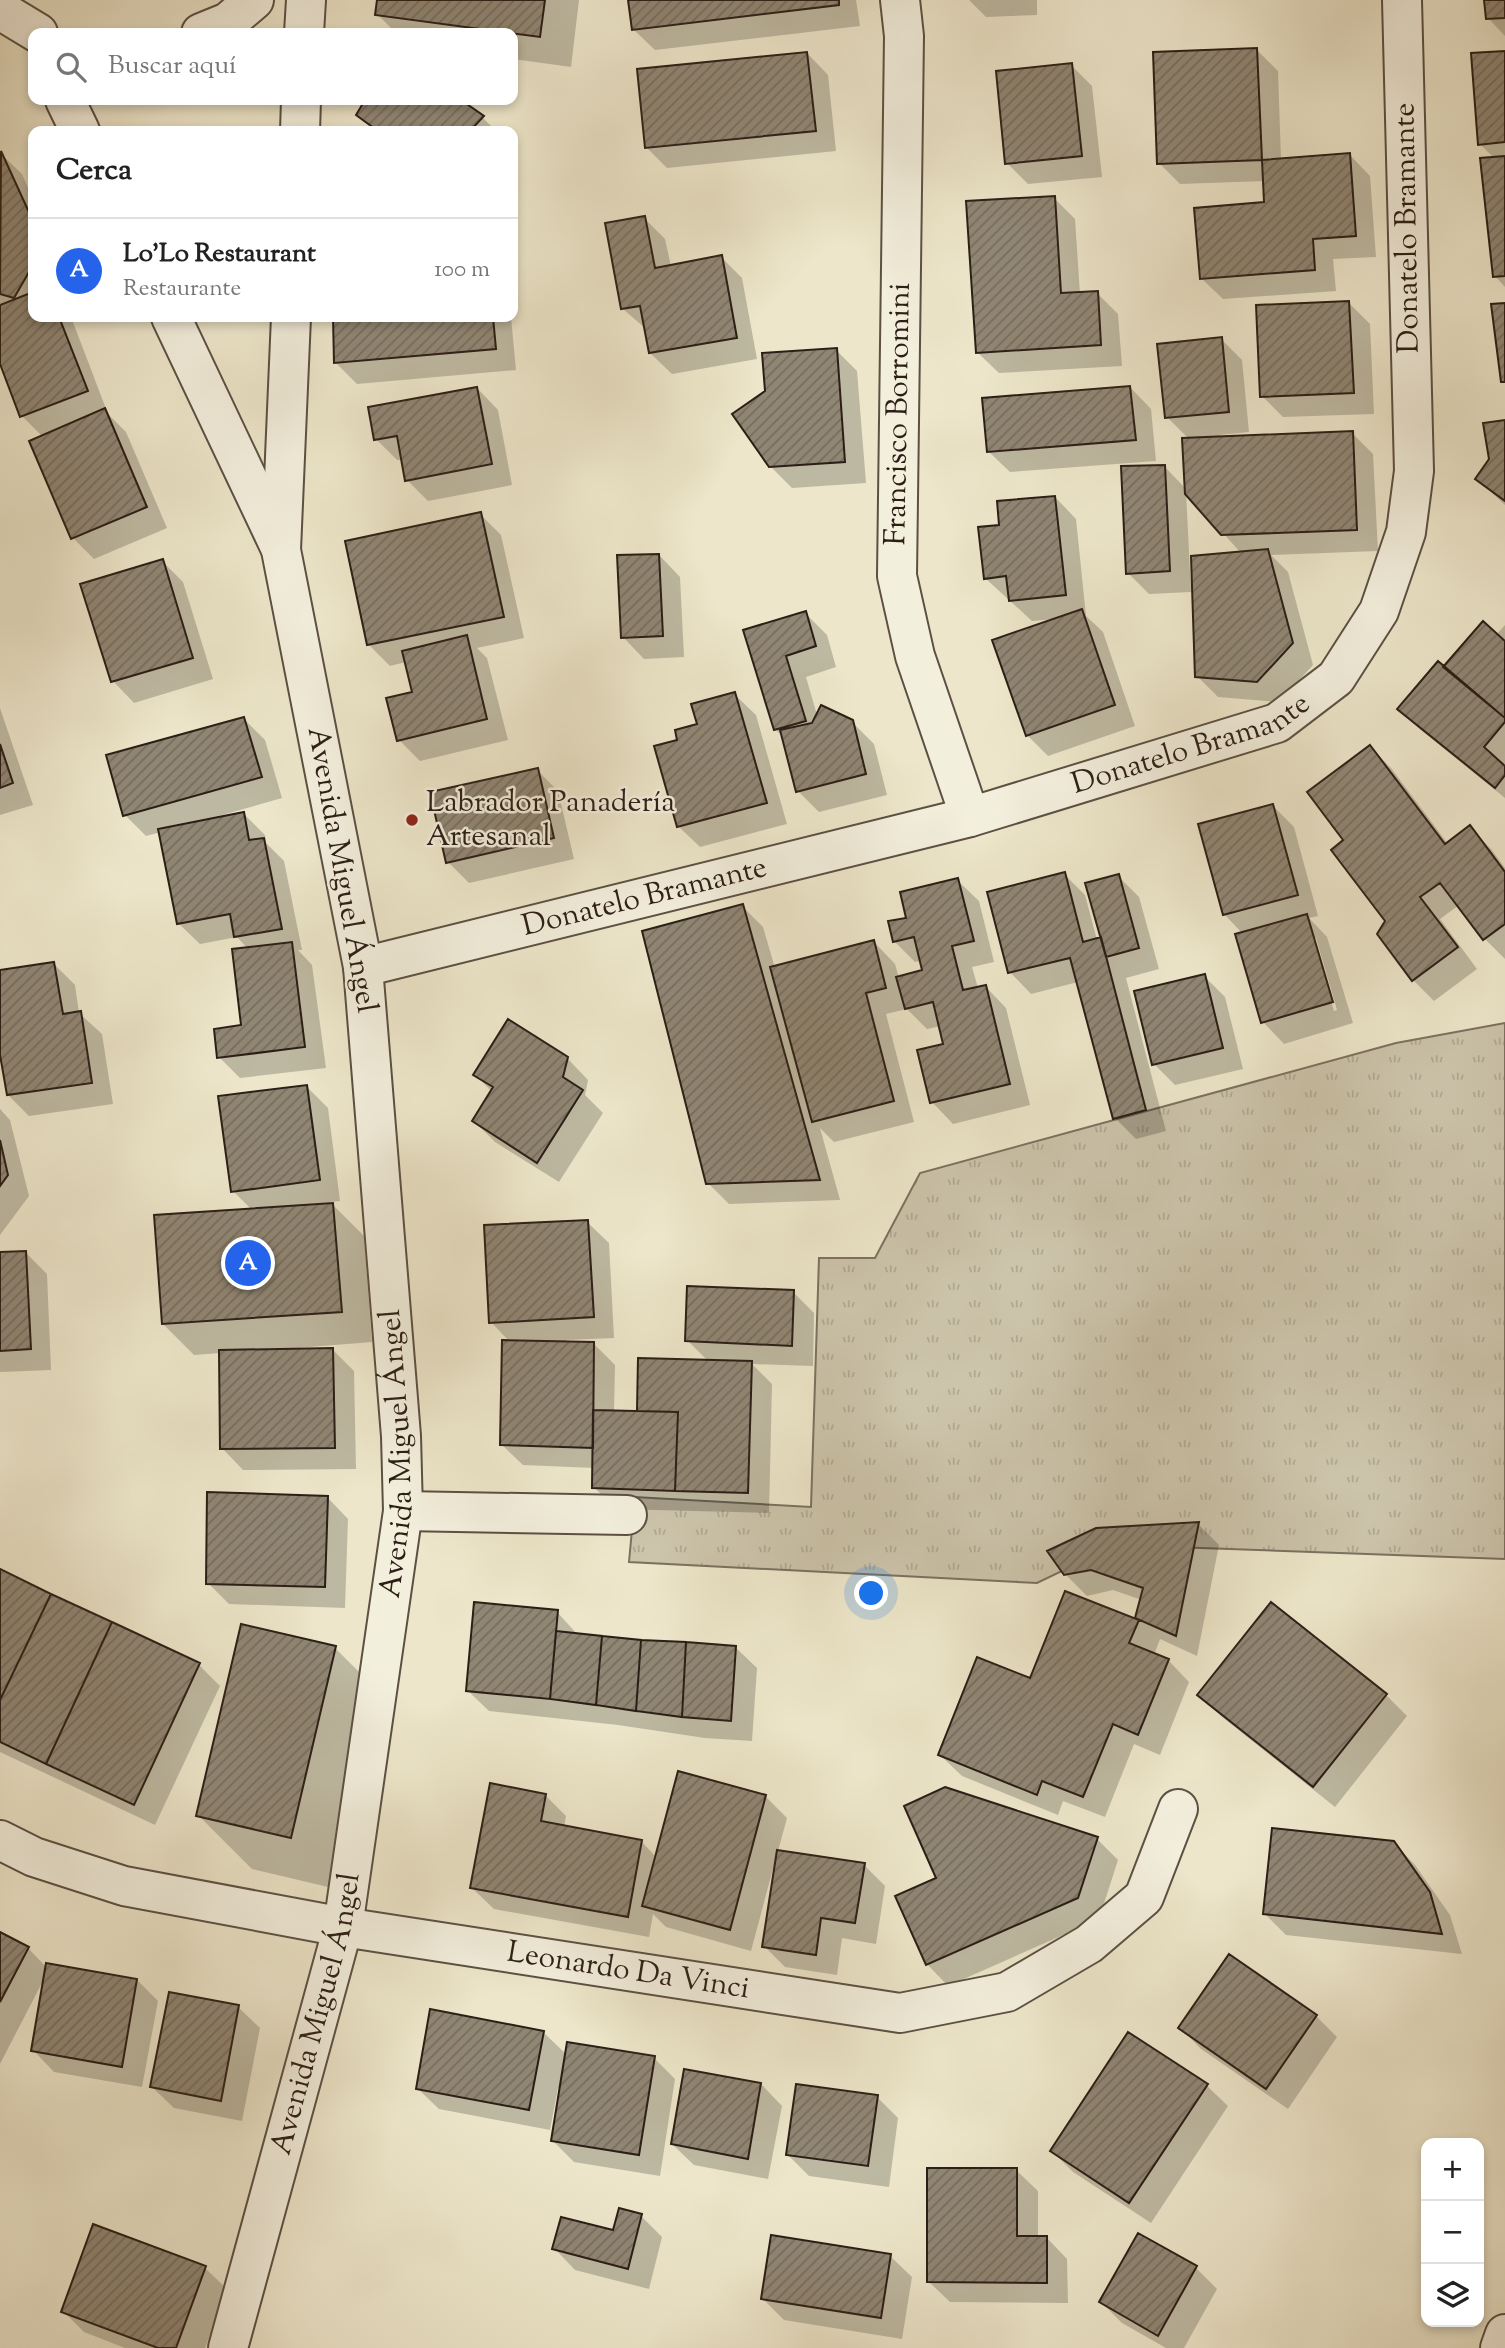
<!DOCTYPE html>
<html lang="es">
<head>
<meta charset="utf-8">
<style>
	:root { --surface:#fff; --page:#f2f2f2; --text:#222; --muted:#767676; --line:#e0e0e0; --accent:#2563eb }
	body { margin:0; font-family:"Sorts Mill Goudy",serif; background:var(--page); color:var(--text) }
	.controls { position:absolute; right:21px; bottom:21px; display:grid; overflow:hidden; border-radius:14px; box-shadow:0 4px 10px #0003 }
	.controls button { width:63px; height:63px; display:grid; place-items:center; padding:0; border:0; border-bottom:2px solid var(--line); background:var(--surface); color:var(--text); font:35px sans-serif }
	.you { position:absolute; left:872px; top:1594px; width:24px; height:24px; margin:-18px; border:5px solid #fff; border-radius:50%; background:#1a73e8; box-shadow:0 0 0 10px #1a73e833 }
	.badge { display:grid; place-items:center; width:46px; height:46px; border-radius:50%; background:var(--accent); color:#fff; font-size:23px; font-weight:700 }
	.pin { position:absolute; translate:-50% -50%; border:4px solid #fff; box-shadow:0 2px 7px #0006 }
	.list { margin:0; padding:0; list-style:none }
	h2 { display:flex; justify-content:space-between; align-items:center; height:91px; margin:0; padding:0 28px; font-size:30px }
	h2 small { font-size:23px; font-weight:400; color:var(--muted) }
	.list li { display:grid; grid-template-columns:46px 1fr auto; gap:21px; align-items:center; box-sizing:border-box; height:105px; padding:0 28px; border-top:2px solid var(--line) }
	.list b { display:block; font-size:26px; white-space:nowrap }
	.list p { margin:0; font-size:23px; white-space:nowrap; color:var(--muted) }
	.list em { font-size:23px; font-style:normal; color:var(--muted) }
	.icon { flex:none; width:38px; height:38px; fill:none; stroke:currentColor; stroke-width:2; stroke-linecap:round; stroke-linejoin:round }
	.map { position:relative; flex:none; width:1505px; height:2348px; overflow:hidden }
	.search { position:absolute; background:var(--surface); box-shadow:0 4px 10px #0003; left:28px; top:28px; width:490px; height:77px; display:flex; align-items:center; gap:18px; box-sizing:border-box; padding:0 24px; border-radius:14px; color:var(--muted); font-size:26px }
	.panel { position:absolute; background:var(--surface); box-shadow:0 4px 10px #0003; left:28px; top:126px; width:490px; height:196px; border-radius:14px }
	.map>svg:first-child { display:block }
</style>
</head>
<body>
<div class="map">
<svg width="1505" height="2348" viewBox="0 0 1505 2348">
	<defs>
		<pattern id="park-tufts" width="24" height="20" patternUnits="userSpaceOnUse" patternTransform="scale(1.75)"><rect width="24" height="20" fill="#ccc4ab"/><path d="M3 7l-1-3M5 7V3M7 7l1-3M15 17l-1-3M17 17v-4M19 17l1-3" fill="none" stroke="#afa892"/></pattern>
		<pattern id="building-hatch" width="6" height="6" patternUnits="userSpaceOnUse" patternTransform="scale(1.75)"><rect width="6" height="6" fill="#908674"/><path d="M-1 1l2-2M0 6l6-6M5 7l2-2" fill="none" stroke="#766d5e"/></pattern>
	</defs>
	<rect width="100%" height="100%" fill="#ede6ca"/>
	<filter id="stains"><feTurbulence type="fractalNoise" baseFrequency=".00286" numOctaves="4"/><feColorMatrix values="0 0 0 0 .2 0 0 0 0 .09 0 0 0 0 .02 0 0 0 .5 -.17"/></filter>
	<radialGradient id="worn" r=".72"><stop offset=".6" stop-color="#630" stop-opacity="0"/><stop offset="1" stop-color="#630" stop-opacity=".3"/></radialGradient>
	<path fill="url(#park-tufts)" stroke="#7c7160" stroke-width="2" d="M1505,1023v536l-389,-14 -79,38 -408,-21 6,-65 176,10 8,-249h56l45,-85 476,-130z"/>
	<path fill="#0003" fill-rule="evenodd" d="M379,0h200l-8,67 -58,-8v-26h-117l-19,-19z
		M630,0h226l4,26 -205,24 -22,-21z
		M969,0h68v15l-51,2z
		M1486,0h19v36l-17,-18z
		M1257,50l21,21 3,89 68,-6 21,22 6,81 -43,2 3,32 -113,8 -22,-21 65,-74 -1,-23 -85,3 -21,-21z
		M807,53l21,22 8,76 -169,17 -21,-21z
		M1505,53v234l-10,-11 -1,-118 -14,-14z
		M1071,65l21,21 10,91 -74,7 -21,-21z
		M367,100h91l25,18 13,13h-120l-17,-17z
		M0,153l22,21 11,25v118h38l37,97 18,18 41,96 -73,31 -21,-21 -30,-101 -21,-21 -22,-57z
		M1054,198l21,21 5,75 17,-1 21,21 4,52 -123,7 -22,-21z
		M644,218l21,21 6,27 50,-9 21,21 15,81 -85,15 -22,-21 -4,-24 -23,-20z
		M1349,303l21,21 4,90 -91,3 -21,-21z
		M335,317h176l5,53 -159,14 -22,-22z
		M1221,339l21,21 7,72 -29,3v3l132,-5 21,21 5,97 -107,4 17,17 25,93 -34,37 -61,-5 -21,-21 44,-123 -55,-61 5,100 -42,2 -21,-21 36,-107 22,23 3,-50 -22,-22z
		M836,350l21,21 9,112 -74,5 -22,-22z
		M1130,387l21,22 5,52 -146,11 -22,-21z
		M477,388l21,22 14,75 -84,16 -21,-21 -4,-20h-6l-21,-21z
		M1505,422v83l-28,-26 14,-19z
		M1055,497l21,22 10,97 17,16 32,94 -87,30 -21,-21 28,-116 -23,2 -47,-43 16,-51z
		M480,514l21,21 23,103 -47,10 10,10 21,82 -88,21 -21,-21 15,-47 -8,-31 -16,4 -21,-21 -22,-103z
		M659,555l21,22 4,80 -40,2 -21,-22z
		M162,561l21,21 30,97 -79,24 -21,-22z
		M805,613l22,22 9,32 -30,10 11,38 35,7 22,22 13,51 -68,17 -21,-21 -14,-53 -9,-9 -30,-98z
		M1505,625v173l-84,-68 -22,-21 45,-40 52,-34z
		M734,694l22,21 31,109 -87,23 -22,-21 2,-85z
		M0,708l33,97 -33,10z
		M244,719l21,21 17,58 -63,18 1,2 24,-4 21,21 1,8 18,18 18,89h-4l14,15 14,103 -86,10 -21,-21 24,-30 5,-78 -11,-12 -37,7 -22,-21 -17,-91 -15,4 -21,-21z
		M1370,747l21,21 57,76 22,-16 21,21 14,19v91l-20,-20 -26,-34 -19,14 37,50 -43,32 -21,-21 -26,-59 -41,-80z
		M537,770l21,21 16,68 -105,24 -21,-21z
		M1272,805l22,22 24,89 -9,2 18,19 26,86 -69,21 -21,-22 -20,-88 -19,-20zM1312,938h4l21,72 -3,1z
		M1064,874l21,21 12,45 6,-1 15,-63 21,21 20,72 -33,9 40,153 -30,8 -21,-21 -37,-136 -47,12 -21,-22z
		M957,880l22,21 15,61 -22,5 6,21 7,-2 21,22 24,97 -77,19 -21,-22 13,-57 -4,-19 -14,3 -20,-20 -21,5 28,108 -80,20 -14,-14 20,72 -111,4 -21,-21 34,-277 21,21 12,41 99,-26 21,22 4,14 25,-6 -3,-11 -6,1 -21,-21 14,-22z
		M54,964l21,21 4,28 23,21 11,70 -84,12 -21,-21 -8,-51v-72z
		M1204,976l21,21 18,72 -68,16 -21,-21z
		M567,1058l21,22 -3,15 18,18 -44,69 -64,-40 -21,-21 18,-29 -16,-17z
		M307,1087l21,21 12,93 -10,1 34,34 8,106 -75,6v3l36,-1 21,21 2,98 -113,1 -21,-22 -2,-95 -26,2 -31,-31 89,-114 -19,-19z
		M0,1109l10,11 19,76 -29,39z
		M587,1222l22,21 5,95 -48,2v3l28,1 21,21 -1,47 25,1 1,-54 68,2 -21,-21 106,-48 21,21 -1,53 -61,-2 20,20 -3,129 -154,-4 -21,-22v-19l-71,-3 -22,-21 9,-102 -19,-20z
		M25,1252l22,22 4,96 -51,2v-119z
		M327,1497l21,22 -3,89 -116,-4 -21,-21z
		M1198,1524l21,21 -22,111 -37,-17 -6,16 14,5 21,22 -29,73 -26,-11 -29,73 -42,-16 -5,14 -96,-39 -22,-21 91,-75 105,-59 6,-21 -29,-10 -26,6 -22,-22z
		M0,1571l199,94 21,21 -65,139 -155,-73z
		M557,1612l21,23 157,12 22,21 -5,73 -47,-3 -87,-13 -129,-14 -22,-21z
		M335,1648l54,54 -44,189 -93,-22 -54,-54z
		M1200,1695h186l21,21 -72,91 -114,-91z
		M545,1795l21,21 -2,11 77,14 16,17 108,-62 22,22 -9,33 86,14 21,21 -9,58 -34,-6 -5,37 -52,-8 -21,-21 13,-80 -3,-1 -23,86 -85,-24 -13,-13 -4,23 -155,-28 -22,-21z
		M1097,1839l21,21 -19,59 -151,67 -21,-22z
		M1394,1843l21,22 35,50 12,39 -176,-19 -21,-21z
		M0,1934l28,14 19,20 90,12 21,21 -16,86 -88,-15 -21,-22 12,-73 -45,87z
		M238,2007l22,21 -18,93 -68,-13 -22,-21z
		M1316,2016l21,21 -49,72 -87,-60 -21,-22z
		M543,2032l24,23 87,3 21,21 -15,97 -86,-14 -21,-21 8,-52 -3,-1 -8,42 -111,-21 -22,-21z
		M761,2084l21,22 -14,73 -74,-14 -22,-21z
		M1206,2085l22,21 -77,117 -78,-51 -21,-21z
		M877,2097l21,21 -9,69 -80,-11 -21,-21z
		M1016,2170l22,21v46h8l21,22 1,44 -118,-1 -22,-21z
		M641,2216l21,21 -13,52 -74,-19 -21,-22 60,-16z
		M94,2227l111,41 22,21 -22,59h-80l-41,-16 -21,-21z
		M1139,2235l57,33 21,21 -33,59h-18l-44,-25 -21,-21z
		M890,2256l22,21 -10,62 -118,-19 -21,-21z"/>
	<path fill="url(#building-hatch)" stroke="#2c1e16" stroke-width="2" d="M377,0h168l-5,37 -165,-22z
		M628,0h211v5l-207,25z
		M1484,0h21v18l-19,1z
		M1257,48l5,112 -105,4 -4,-112z
		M1505,51v91l-27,3 -7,-92z
		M807,52l9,79 -171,17 -8,-79z
		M1072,63l10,93 -77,8 -9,-93z
		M365,100h96l23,16 -14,15h-92l-22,-16z
		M1,151l32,70v44l-19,33 -14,-4z
		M1350,153l6,83 -43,3 2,31 -115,9 -6,-71 70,-6 -2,-42z
		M1505,156v120l-12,1 -13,-119z
		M1055,196l6,97 37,-2 3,54 -125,8 -10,-152z
		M645,216l10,52 67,-13 15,83 -88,15 -9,-47 -19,3 -16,-86z
		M33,292v25h26l29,74 -68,26 -20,-53v-59z
		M1349,301l5,92 -94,4 -4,-92z
		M1505,303v79h-4l-10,-78z
		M333,317h160l3,32 -162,14z
		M1222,337l7,75 -64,6 -8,-74z
		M837,348l8,114 -76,5 -37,-53 33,-23 -3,-38z
		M1130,386l6,54 -149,12 -5,-54z
		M477,387l15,77 -87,17 -8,-45 -23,4 -6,-33z
		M105,408l42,99 -76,32 -42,-98z
		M1505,420v81l-30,-22 14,-20 -6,-36z
		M1353,431l4,99 -136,5 -36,-41 -3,-56z
		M1165,465l5,106 -44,3 -5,-108z
		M1055,496l11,99 -57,6 -3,-25 -22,3 -6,-52 21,-2 -2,-24z
		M481,512l23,105 -137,28 -22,-104z
		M1268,549l25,94 -36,39 -62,-5 -4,-121z
		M659,554l4,82 -42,2 -4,-83z
		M163,559l30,99 -82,24 -31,-98z
		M1082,609l33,96 -89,31 -34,-96z
		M806,611l10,35 -30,10 20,65 -32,9 -31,-100z
		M1483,621l22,20v77l-62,-51z
		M467,635l20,84 -90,22 -11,-43 26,-6 -10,-41z
		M1438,661l67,57v4l-21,25 21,19v9l-10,13 -98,-79z
		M735,692l32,111 -90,24 -23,-81 23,-6 -2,-10 22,-6 -6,-20z
		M821,705l32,15 13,54 -70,18 -16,-62 32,-7z
		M244,717l18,60 -139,39 -17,-61z
		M0,744l13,39 -13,5z
		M1370,745l75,99 25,-19 35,47v52l-22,16 -43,-57 -20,14 38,50 -46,34 -35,-47 8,-13 -54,-71 12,-10 -36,-48z
		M538,768l16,70 -108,25 -16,-71z
		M1273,804l25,91 -75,20 -25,-91z
		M244,812l5,28 15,-2 18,91 -48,8 -4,-23 -53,10 -19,-95z
		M1065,872l18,70 18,-5 45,173 -33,9 -43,-161 -62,15 -21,-81z
		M1119,874l20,74 -33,9 -21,-74z
		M958,878l16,63 -22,5 11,44 23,-5 24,99 -80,19 -13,-53 26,-6 -10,-42 -28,7 -9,-32 26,-7 -8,-33 -21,5 -5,-21 18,-3 -6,-26z
		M743,904l77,276 -114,4 -64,-253z
		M1307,914l26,88 -72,21 -26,-89z
		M874,940l12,48 -20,5 28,108 -82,21 -42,-155z
		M292,942l13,105 -88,11 -3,-29 27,-4 -9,-76z
		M54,962l9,52 18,-3 11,72 -85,12 -7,-40v-85z
		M1205,974l18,74 -71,17 -18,-74z
		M508,1019l60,38 -5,20 20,13 -46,73 -65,-42 21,-34 -20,-12z
		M307,1085l13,95 -89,12 -13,-96z
		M0,1140l8,35 -8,11z
		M333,1203l9,109 -180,12 -8,-109z
		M588,1220l6,97 -105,6 -5,-98z
		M26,1251l5,98 -31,2v-99z
		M687,1286l107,4 -2,56 -107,-5z
		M502,1340l92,2 -1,106 -93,-3z
		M333,1348l2,100 -115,1 -1,-99z
		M638,1358l114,3 -4,132 -73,-2 3,-79 -41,-1z
		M593,1410l85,2 -3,79 -83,-3z
		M207,1492l121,4 -3,91 -119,-3z
		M1199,1522l-23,114 -41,-18 8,-30 -52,-18 -27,5 -17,-24 49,-23z
		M0,1569l51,25 -51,106z
		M1065,1591l74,29 -10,23 40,16 -31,76 -25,-11 -30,73 -41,-16 -5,14 -99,-40 39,-98 53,21z
		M51,1594l61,28 -66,142 -46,-22v-42z
		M474,1602l84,8 -8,89 -84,-8z
		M1271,1602l116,92 -74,93 -116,-92z
		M112,1622l88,41 -66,142 -88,-41z
		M241,1624l95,22 -45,192 -95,-22z
		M556,1631l46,5 -6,69 -46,-6z
		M602,1636l39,4 -5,71 -40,-6z
		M641,1640l45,2 -4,75 -46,-6z
		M686,1642l50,4 -5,75 -49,-4z
		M678,1771l88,24 -36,135 -88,-24z
		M490,1783l56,11 -5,27 101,19 -14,77 -158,-29z
		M945,1787l153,50 -20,61 -152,67 -31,-69 41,-18 -32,-72z
		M1272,1828l122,13 36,51 12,42 -179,-20z
		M777,1850l88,13 -10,60 -34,-5 -5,37 -54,-8z
		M0,1932l29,15 -29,55z
		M1229,1954l88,61 -51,74 -88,-61z
		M46,1963l91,16 -15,88 -91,-16z
		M169,1992l70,13 -18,96 -71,-14z
		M430,2009l114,22 -15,79 -113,-21z
		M1128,2032l80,52 -79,119 -79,-52z
		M567,2042l88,14 -16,99 -88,-14z
		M684,2069l77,14 -13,76 -77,-15z
		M796,2084l82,11 -10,71 -82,-11z
		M927,2168h90v68h30v47l-120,-1z
		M619,2208l23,6 -14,55 -76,-20 9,-32 52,13z
		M93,2224l113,42 -30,82h-18l-97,-36z
		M1138,2233l59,33 -39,70 -59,-34z
		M771,2235l120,19 -10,64 -120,-19z"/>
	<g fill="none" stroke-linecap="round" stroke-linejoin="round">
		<g stroke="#5c5043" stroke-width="42">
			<g id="minor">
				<path d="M900,0l4,36 -7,540 18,80 55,161"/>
				<path d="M0,10l38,23"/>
				<path d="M201,33l27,-11 26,-22"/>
				<path d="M304,33l2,-33"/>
				<path d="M65,100l15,31"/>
				<path d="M300,131l1,-31"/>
				<path d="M171,317l108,228"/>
				<path id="s1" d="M363,967l607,-150 307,-94 59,-45 43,-67 27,-79 8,-61 -12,-471"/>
				<path d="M403,1511l224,4"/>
				<path id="s2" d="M0,1840l34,17 90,29 219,41 557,86 107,-21 82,-48 55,-47 34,-88"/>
				<path id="s3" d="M228,2348l115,-421 60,-416 -2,-75 -38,-469 -82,-417 10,-233"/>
				<path d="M1500,2348l5,-14"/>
			</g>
		</g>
		<use href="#minor" stroke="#f3efdd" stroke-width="38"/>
	</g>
	<circle fill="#8f2418" stroke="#f3efdd" stroke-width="2.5" cx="412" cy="820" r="7"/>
	<g text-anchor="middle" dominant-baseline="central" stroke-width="5" stroke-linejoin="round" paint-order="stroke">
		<g font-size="30" fill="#2c1e16" stroke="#f3efdd">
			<text transform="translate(1408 228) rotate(-91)">Donatelo Bramante</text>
			<text transform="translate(899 414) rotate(-89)">Francisco Borromini</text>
			<text stroke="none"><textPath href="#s1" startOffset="858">Donatelo Bramante</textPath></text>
			<text transform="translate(341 870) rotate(80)">Avenida Miguel Ángel</text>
			<text stroke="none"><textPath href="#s1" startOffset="290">Donatelo Bramante</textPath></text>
			<text stroke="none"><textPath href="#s3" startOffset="914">Avenida Miguel Ángel</textPath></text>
			<text stroke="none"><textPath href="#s2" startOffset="644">Leonardo Da Vinci</textPath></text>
			<text stroke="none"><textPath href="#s3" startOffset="346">Avenida Miguel Ángel</textPath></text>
		</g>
		<g font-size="30" fill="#2c1e16" stroke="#f3efdd" text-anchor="start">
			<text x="426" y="803">Labrador Panadería<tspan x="426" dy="34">Artesanal</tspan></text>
		</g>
	</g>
	<rect width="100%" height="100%" filter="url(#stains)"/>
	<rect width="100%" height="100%" fill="url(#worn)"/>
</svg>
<div class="controls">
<button>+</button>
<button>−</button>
<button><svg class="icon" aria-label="layers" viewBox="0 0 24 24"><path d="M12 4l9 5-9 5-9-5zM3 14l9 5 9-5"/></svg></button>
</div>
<div class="you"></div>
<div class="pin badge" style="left:248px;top:1263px">A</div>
<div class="search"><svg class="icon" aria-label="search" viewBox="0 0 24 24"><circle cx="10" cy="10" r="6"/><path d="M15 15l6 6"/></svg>Buscar aquí</div>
<section class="panel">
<h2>Cerca<small></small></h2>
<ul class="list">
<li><span class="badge">A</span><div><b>Lo'Lo Restaurant</b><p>Restaurante</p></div><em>100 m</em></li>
</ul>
</section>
</div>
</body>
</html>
